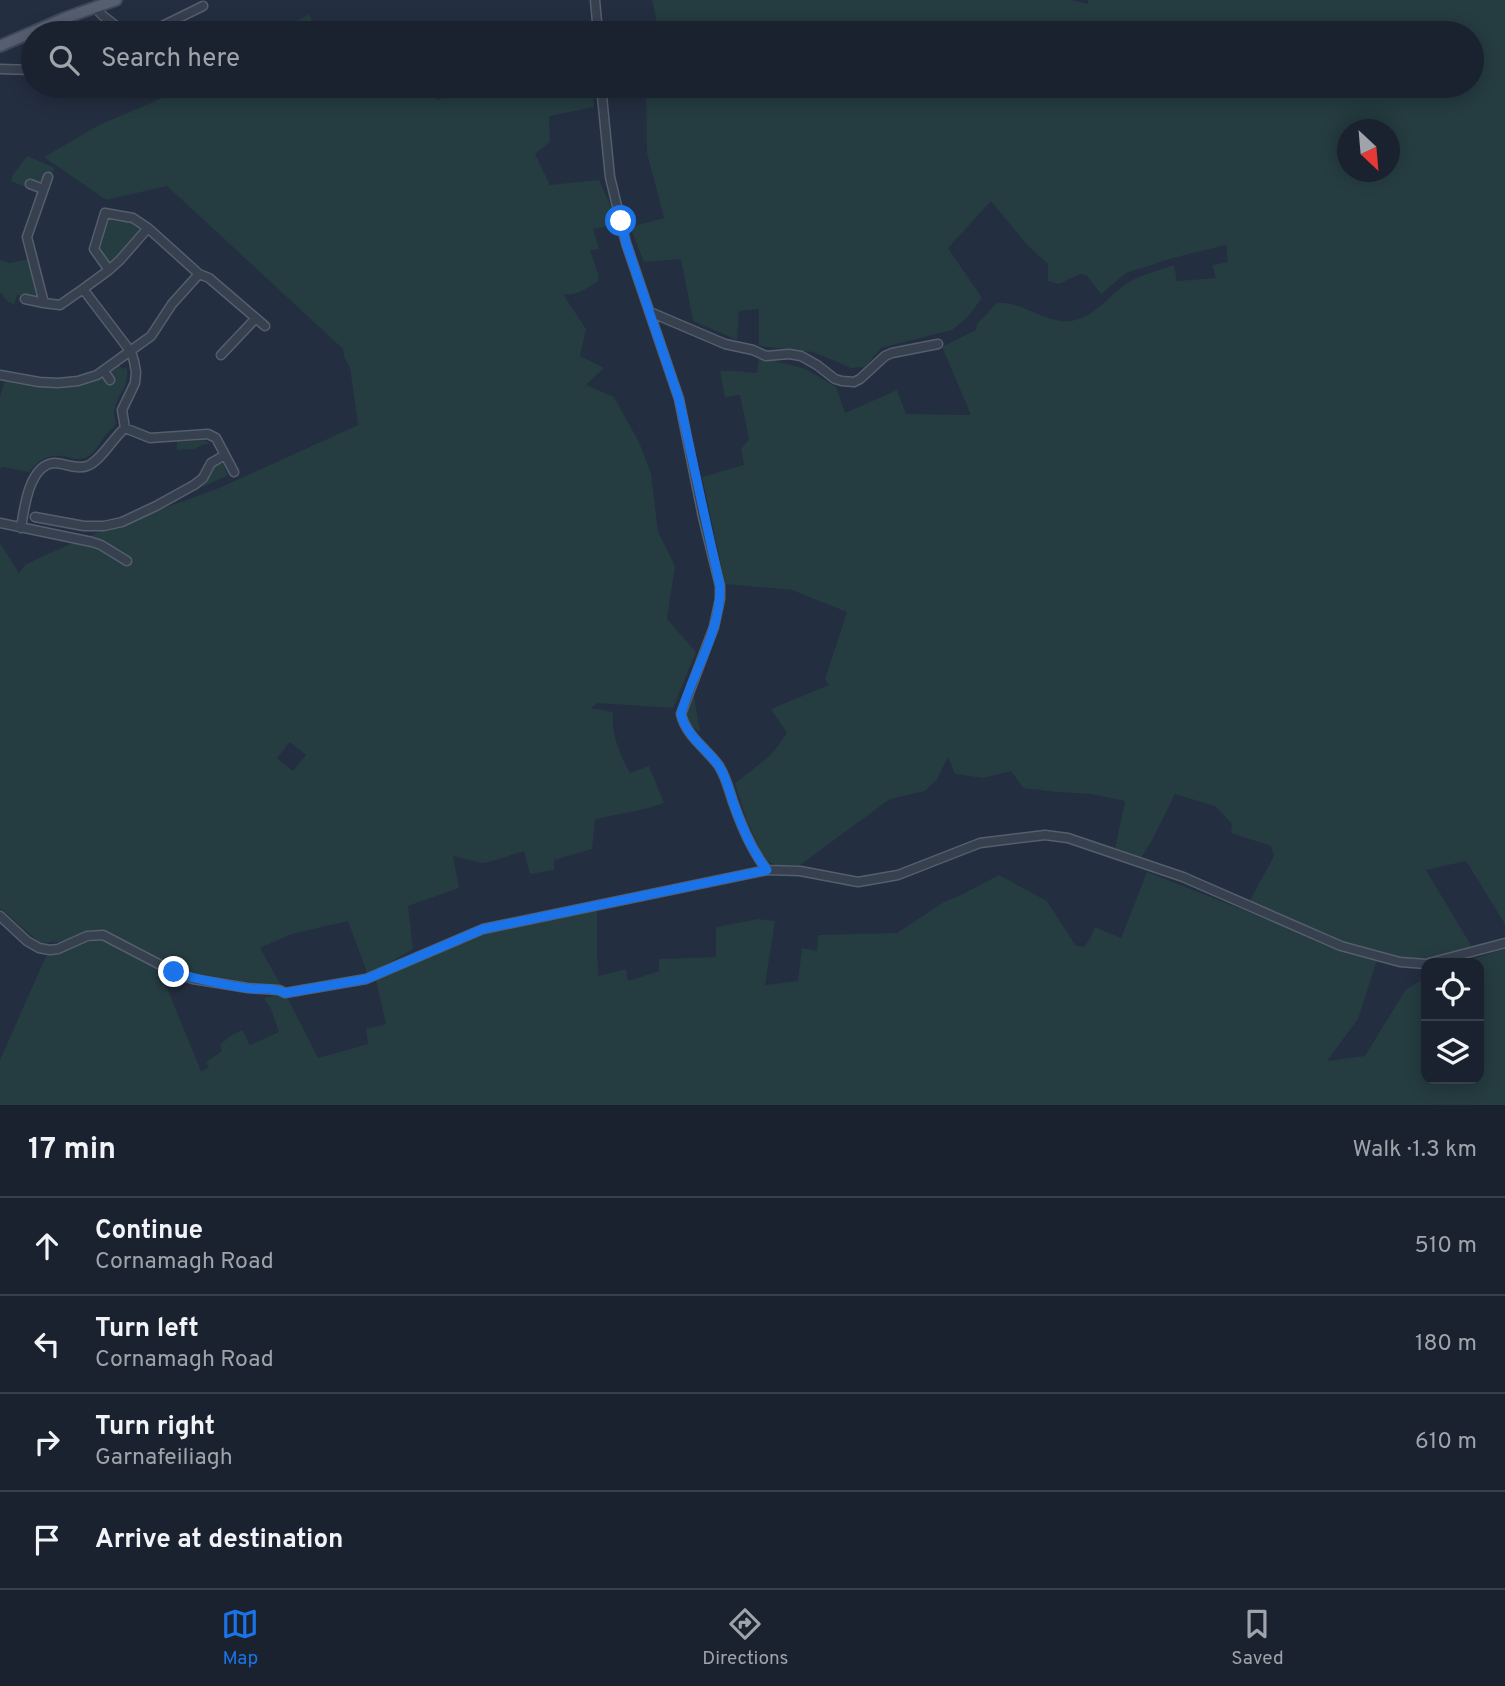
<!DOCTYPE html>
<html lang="en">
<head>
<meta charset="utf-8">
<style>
	:root { --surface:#1a2230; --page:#272f3c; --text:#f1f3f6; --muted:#9fa4ab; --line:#383f4c; --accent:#1a73e8 }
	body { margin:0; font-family:Overpass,sans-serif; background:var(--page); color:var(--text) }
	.controls { position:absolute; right:21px; bottom:21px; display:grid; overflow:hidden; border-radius:14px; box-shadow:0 4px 18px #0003 }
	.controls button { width:63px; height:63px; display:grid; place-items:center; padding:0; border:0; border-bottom:2px solid var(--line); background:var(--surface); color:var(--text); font:35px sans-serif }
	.compass { position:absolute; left:1337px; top:119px; width:63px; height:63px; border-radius:50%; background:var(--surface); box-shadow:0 4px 18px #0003; rotate:154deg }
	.stop { position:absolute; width:21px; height:21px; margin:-16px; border:5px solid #1a73e8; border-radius:50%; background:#fff }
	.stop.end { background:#1a73e8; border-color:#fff; box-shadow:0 2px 7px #0008 }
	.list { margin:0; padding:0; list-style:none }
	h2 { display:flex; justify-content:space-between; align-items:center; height:91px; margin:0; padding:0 28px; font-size:30px }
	h2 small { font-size:23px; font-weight:400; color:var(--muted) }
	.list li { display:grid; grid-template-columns:46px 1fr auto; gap:21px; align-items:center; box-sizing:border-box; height:98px; padding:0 28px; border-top:2px solid var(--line) }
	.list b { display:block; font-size:26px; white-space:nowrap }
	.list p { margin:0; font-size:23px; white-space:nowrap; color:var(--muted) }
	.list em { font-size:23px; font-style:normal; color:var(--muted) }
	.icon { flex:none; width:38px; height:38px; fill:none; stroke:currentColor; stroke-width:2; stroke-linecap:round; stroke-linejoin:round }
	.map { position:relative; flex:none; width:1505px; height:1105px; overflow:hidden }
	.search { position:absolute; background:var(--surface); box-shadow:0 4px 18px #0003; left:21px; right:21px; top:21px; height:77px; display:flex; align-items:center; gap:18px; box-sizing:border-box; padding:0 24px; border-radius:38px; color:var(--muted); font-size:26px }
	.sheet { height:483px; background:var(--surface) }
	nav { display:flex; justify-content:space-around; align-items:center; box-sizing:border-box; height:98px; border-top:2px solid var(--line); background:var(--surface); font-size:19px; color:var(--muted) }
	nav a { display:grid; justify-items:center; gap:4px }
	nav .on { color:var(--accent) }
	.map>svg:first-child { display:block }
</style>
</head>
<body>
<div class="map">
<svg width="1505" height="1105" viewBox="0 0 1505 1105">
	<rect width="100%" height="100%" fill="#232e40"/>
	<path fill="#253c41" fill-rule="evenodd" d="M652,0h420l16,4v-4h417v924l-39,-63 -40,9 46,77 -52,13 -20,-2 -44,-10 -48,-19 -59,-27 25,-46 -3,-10 -40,-13 1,-9 -17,-18 -40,-12 -24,48 -10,16 -26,-10 10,-47 -34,-7 -35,-2 -33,-4 -12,-17 -28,7 -28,-4 -7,-17 -11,22 -12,12 -35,8 -90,66h-24l-11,-5 -19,-41 -11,-36 36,-28 16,-22 -16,-24 58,-24 -4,-6 22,-67 -55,-22 -67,-6 -23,-107 42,-12 -3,-16 8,-10 -9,-44 -15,2 -5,-26h16l21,2 2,-16 47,12 30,18 9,26 52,-23 9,24 65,1 -29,-68 34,-17 1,-6 20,-21c25,-2 47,20 73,18 26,-3 41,-30 63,-41 12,-7 28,-10 41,-15l3,16 39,-3 -4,-13 16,-3 -2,-17 -53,13 -47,15 -25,21 -14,-18 -7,-2 -21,10 -11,-3v-17l-21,-19 -36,-44 -43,47 34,50 -15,20 -15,12 -71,18 -16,19 -14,1 -38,-16 -54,-6v-37l-20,2 -2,29 -44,-19 -12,-62 -37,3 -14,-35 34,-9 -17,-65 -1,-67h826v-53h-826v-1l12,-5zM1348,130h42v42h-42z
		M310,14l5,19h-42z
		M184,86h248l5,14 44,-14h62l1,1 49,-1 1,21 -45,9 1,26 -15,12 15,31 49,-5 20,44 -26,5 6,20 -9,1 9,26 -1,5c-10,7 -23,16 -35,13l23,35 -6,27 24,12 -18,17 28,12 25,45 12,31 7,59 17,34 -8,53 29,33 -23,56 -75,-5 -7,5 22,4c-2,22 7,42 17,61l19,-7 15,37 -19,6 -50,10 -3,30 -38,11v10l-24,4 -6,-23 -35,11 -8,1 -28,-7 6,32 -51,18 5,43 -45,26 -20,-54 -56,13 -32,14 22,39 -92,-14 -21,-8 -67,-34h-8l-35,11 -19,1 -40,-35v-365l19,30 6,-8 18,-9 58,-25 118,-43 139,-63 -8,-57 -6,-12 -1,-7 -176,-163 -61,14 -62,-43 55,-32 73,-31zM290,742l16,13 -13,16 -16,-13z
		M27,156l28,12c-5,10 -16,20 -28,19 -5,-1 -11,-4 -16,-6l1,-5z
		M107,217l27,4 8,8 -30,34 -4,1 -11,-14z
		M29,259l9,34 -7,5 -14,-3 -3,10 -3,-3 -2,1 -9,-11v-32l10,3z
		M119,365l3,4 5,-2c2,22 -7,23 -12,40 -2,6 0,12 1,17 -2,3 -5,6 -8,8 -8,9 -11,21 -23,26 -6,2 -11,1 -17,-1 -17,-4 -28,1 -39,15l-26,-5 -3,2v-72l5,-16 18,4 1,-2 77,-6 11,2 -2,-8z
		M203,440l8,3 -8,2 -9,4 -17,1v-8z
		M217,463l6,1 5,11 -46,22 -1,-1 21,-12 4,-4 6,-12z
		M693,689l7,43c-21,-13 -14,-23 -7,-43z
		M1147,872l214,84 16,4 -19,59 -31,42 38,-5 41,-67 20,-11v101h53v-116h-20l46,-14v156h-1505v-45l46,-104 41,-14 18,-2 54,28 42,103 8,-3 -3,-6 16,-11 -2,-6 10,-9 12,-6 8,15 29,-13 -8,-23 -7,-11 21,-5 33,65 50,-14 -2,-15 20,-5 -11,-48 113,-43 109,-27v49l2,21 27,-7 2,12 31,-10v-12l57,-2v-30l42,-8 17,2 -10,64 33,-4 4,-33 15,3 1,-16 79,-2 47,-31 19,-8 36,-19 48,26 29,45 8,1 6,-8 5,-12 26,11z"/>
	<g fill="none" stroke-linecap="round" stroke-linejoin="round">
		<g stroke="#555e6d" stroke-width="11">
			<path id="minor" d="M595,0l3,33
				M95,7l7,8 23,18
				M148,33l55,-27
				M0,69l33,1
				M601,86l9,91 16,66 53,156 24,118 17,69v13l-6,28 -33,87c5,22 26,35 38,52 7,11 10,24 14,36 8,23 18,48 34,68
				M48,177l-21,60 17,66 16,2 23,-16 48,63 3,9 2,11 -1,11 -13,27 3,18
				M30,184l13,5
				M199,274l10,4 56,48
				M83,289l26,-19 -15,-21 11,-36 28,5 15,10 -28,32 -11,10
				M25,299l19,4
				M650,312l75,32 28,6 13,6 23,-2 12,2 16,9 18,14 7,2 12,1 6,-3 25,-23 7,-3 46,-9
				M221,355l35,-37
				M104,371l6,9
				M0,375l39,7 19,1 20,-2 19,-6 54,-39 21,-32 27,-30 -51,-46
				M225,455l9,17
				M0,523l92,19 9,3 26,16
				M21,528c3,-19 8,-63 33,-65 11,0 22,7 33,3 13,-4 26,-28 38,-38l25,10 58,-4 8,4 9,17 -14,8 -8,15 -9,7 -38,21 -34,16 -18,4h-20l-49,-9
				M0,916l27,25 12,7 11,2 8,-1 29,-13 16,-1 71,37 19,7 55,9 31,2 6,3 81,-14 117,-50 284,-59 33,1 58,11 40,-7 82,-32 65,-8 23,3 115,39 158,69 59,16 26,2
				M1429,963l76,-20"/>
		</g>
		<g stroke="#414959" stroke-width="14">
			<path id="major" d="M0,46l65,-28 51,-18"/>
		</g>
		<use href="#minor" stroke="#37404f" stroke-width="8"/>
		<use href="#major" stroke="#555f70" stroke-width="10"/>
	</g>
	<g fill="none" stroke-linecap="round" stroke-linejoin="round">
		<path stroke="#1a73e8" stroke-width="9" d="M174,972c23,8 48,12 72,16 13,2 28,-1 39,5l81,-14 117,-50 284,-59c-16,-20 -26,-45 -34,-68 -4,-12 -7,-25 -14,-36 -12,-17 -33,-30 -38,-52 12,-43 40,-82 39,-128l-41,-187 -53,-156 -5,-22"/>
	</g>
</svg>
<div class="controls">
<button><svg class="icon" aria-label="locate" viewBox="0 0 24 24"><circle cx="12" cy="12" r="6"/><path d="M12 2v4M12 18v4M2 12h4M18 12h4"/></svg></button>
<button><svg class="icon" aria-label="layers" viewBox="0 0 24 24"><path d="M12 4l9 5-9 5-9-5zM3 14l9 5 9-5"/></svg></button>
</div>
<svg class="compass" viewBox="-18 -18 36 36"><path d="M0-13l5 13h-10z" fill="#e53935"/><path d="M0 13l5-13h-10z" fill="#9fa4ab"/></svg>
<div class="stop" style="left:621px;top:221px"></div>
<div class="stop end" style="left:174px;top:972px"></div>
<div class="search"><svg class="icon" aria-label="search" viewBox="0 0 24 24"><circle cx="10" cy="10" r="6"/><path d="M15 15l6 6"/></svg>Search here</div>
</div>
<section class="sheet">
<h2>17 min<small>Walk · 1.3 km</small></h2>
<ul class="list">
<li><svg class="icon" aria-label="ahead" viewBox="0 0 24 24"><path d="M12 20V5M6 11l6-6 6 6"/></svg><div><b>Continue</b><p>Cornamagh Road</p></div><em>510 m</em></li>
<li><svg class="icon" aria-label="left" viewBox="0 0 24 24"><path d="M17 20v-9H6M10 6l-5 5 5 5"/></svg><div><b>Turn left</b><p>Cornamagh Road</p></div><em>180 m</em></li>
<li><svg class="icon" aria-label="right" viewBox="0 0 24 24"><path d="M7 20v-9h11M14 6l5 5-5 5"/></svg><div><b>Turn right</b><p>Garnafeiliagh</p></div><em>610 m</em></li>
<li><svg class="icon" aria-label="arrive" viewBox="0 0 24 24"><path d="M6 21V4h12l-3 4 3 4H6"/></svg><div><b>Arrive at destination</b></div></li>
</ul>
</section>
<nav>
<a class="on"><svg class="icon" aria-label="map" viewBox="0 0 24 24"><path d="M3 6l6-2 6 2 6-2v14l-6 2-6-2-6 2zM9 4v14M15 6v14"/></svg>Map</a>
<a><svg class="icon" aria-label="directions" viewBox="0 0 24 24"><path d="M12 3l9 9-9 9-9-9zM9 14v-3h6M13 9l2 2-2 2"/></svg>Directions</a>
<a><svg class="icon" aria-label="saved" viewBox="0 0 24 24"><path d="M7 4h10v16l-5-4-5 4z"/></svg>Saved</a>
</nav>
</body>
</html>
